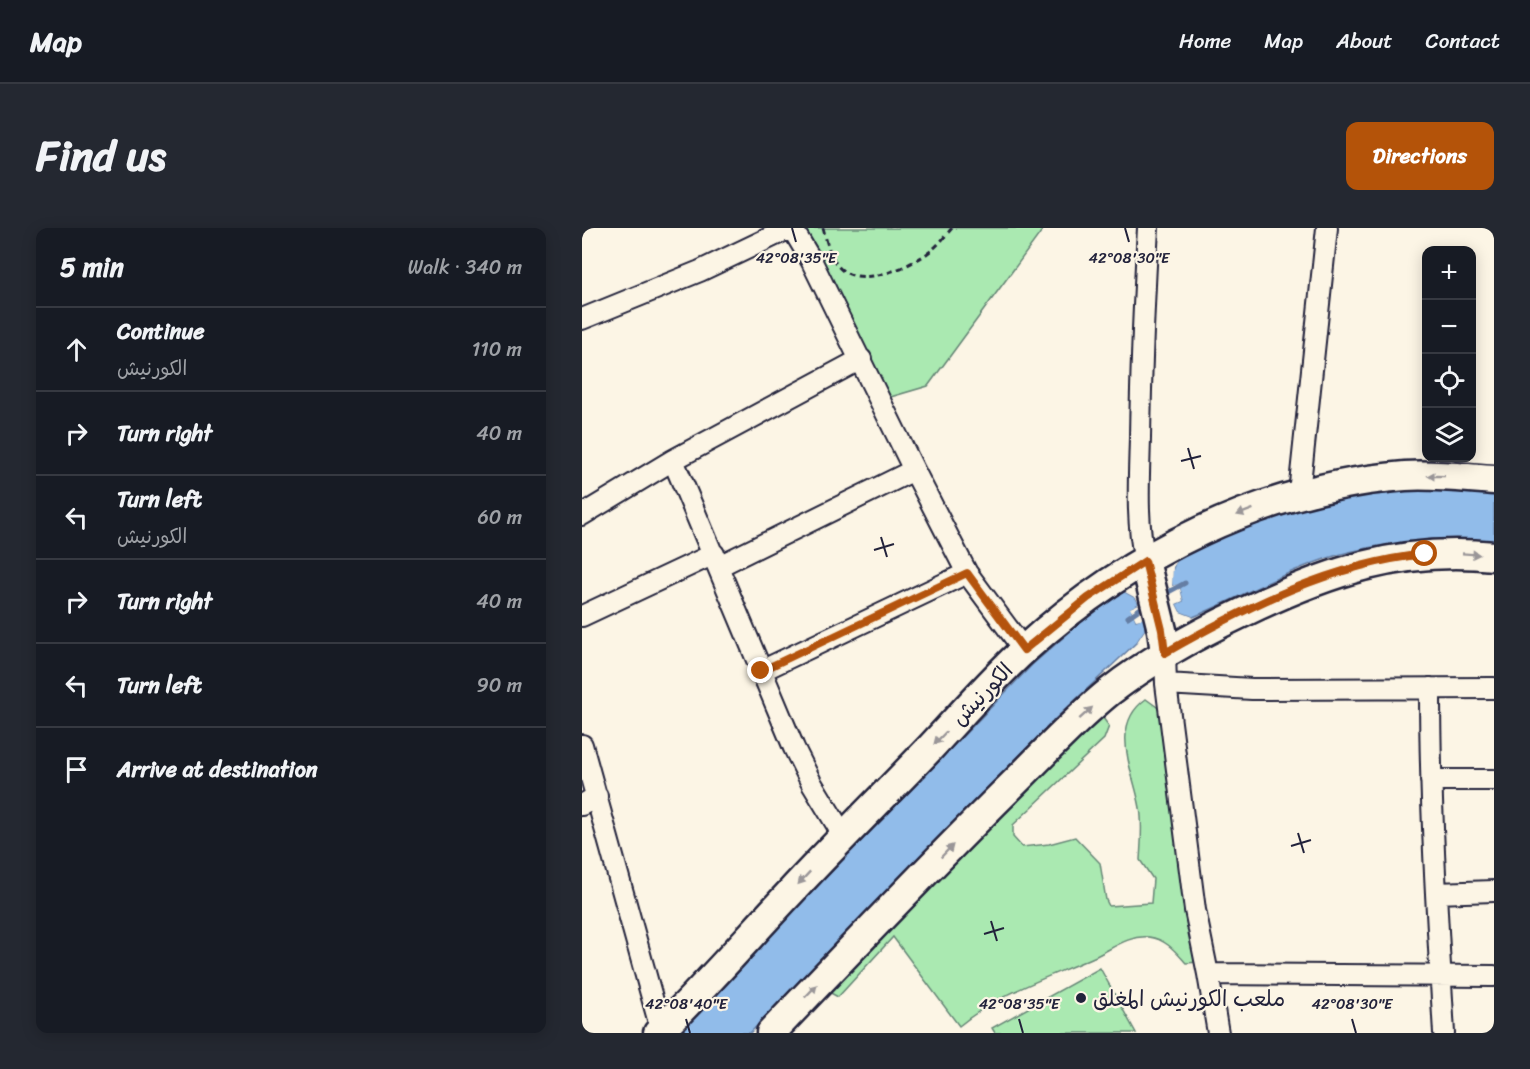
<!DOCTYPE html>
<html lang="en">
<head>
<meta charset="utf-8">
<style>
	:root { --surface:#171b24; --page:#242831; --text:#f1f3f6; --muted:#9ea1a6; --line:#363941; --accent:#b45309 }
	body { margin:0; font-family:Sriracha,"Playpen Sans Arabic",sans-serif; background:var(--page); color:var(--text) }
	.controls { position:absolute; right:18px; top:18px; display:grid; overflow:hidden; border-radius:12px; box-shadow:0 3px 15px #0003 }
	.controls button { width:54px; height:54px; display:grid; place-items:center; padding:0; border:0; border-bottom:2px solid var(--line); background:var(--surface); color:var(--text); font:30px sans-serif }
	.stop { position:absolute; width:18px; height:18px; margin:-14px; border:4px solid #b45309; border-radius:50%; background:#fff }
	.stop.end { background:#b45309; border-color:#fff; box-shadow:0 2px 6px #0008 }
	.list { margin:0; padding:0; list-style:none }
	h2 { display:flex; justify-content:space-between; align-items:center; height:78px; margin:0; padding:0 24px; font-size:26px }
	h2 small { font-size:20px; font-weight:400; color:var(--muted) }
	.list li { display:grid; grid-template-columns:39px 1fr auto; gap:18px; align-items:center; box-sizing:border-box; height:84px; padding:0 24px; border-top:2px solid var(--line) }
	.list b { display:block; font-size:22px; white-space:nowrap }
	.list p { margin:0; font-size:20px; white-space:nowrap; color:var(--muted) }
	.list em { font-size:20px; font-style:normal; color:var(--muted) }
	.icon { flex:none; width:33px; height:33px; fill:none; stroke:currentColor; stroke-width:2; stroke-linecap:round; stroke-linejoin:round }
	.map { position:relative; flex:none; width:912px; height:805px; overflow:hidden; border-radius:12px }
	header { display:flex; align-items:center; gap:36px; box-sizing:border-box; height:84px; padding:0 30px; background:var(--surface); border-bottom:2px solid var(--line) }
	header strong { font-size:28px }
	nav { display:flex; gap:33px; margin-inline-start:auto; font-size:21px }
	.intro { display:flex; align-items:center; justify-content:space-between; box-sizing:border-box; height:144px; padding:0 36px }
	h1 { margin:0; font-size:42px }
	.button { padding:15px 27px; border-radius:12px; background:var(--accent); color:#fff; font-size:21px; font-weight:700 }
	main { display:flex; gap:36px; padding:0 36px }
	aside { flex:1; background:var(--surface); border-radius:12px; box-shadow:0 3px 15px #0003 }
	.map>svg:first-child { display:block }
</style>
</head>
<body>
<header>
<strong>Map</strong>
<nav><a>Home</a><a>Map</a><a>About</a><a>Contact</a></nav>
</header>
<div class="intro"><h1>Find us</h1><a class="button">Directions</a></div>
<main>
<aside>
<h2>5 min<small>Walk · 340 m</small></h2>
<ul class="list">
<li><svg class="icon" aria-label="ahead" viewBox="0 0 24 24"><path d="M12 20V5M6 11l6-6 6 6"/></svg><div><b>Continue</b><p>الكورنيش</p></div><em>110 m</em></li>
<li><svg class="icon" aria-label="right" viewBox="0 0 24 24"><path d="M7 20v-9h11M14 6l5 5-5 5"/></svg><div><b>Turn right</b></div><em>40 m</em></li>
<li><svg class="icon" aria-label="left" viewBox="0 0 24 24"><path d="M17 20v-9H6M10 6l-5 5 5 5"/></svg><div><b>Turn left</b><p>الكورنيش</p></div><em>60 m</em></li>
<li><svg class="icon" aria-label="right" viewBox="0 0 24 24"><path d="M7 20v-9h11M14 6l5 5-5 5"/></svg><div><b>Turn right</b></div><em>40 m</em></li>
<li><svg class="icon" aria-label="left" viewBox="0 0 24 24"><path d="M17 20v-9H6M10 6l-5 5 5 5"/></svg><div><b>Turn left</b></div><em>90 m</em></li>
<li><svg class="icon" aria-label="arrive" viewBox="0 0 24 24"><path d="M6 21V4h12l-3 4 3 4H6"/></svg><div><b>Arrive at destination</b></div></li>
</ul>
</aside>
<div class="map">
<svg width="912" height="805" viewBox="0 0 912 805">
	<rect width="100%" height="100%" fill="#fcf5e5"/>
	<filter id="ink" filterUnits="userSpaceOnUse"><feTurbulence type="fractalNoise" baseFrequency=".0167" numOctaves="2"/><feDisplacementMap in="SourceGraphic" scale="12" xChannelSelector="R" yChannelSelector="G"/><feConvolveMatrix kernelMatrix="1 2 1 2 8 2 1 2 1" color-interpolation-filters="sRGB"/></filter>
	<g filter="url(#ink)">
		<path fill="#aae9b1" stroke="#668676" stroke-width="1.5" d="M218,0h244l-116,158 -41,12z
			M564,471l11,8 8,13 34,242 -13,1c-10,-11 -20,-24 -37,-26 -21,-2 -37,12 -55,20 -47,21 -95,36 -135,69l-66,-89 -55,60 -11,-6c91,-89 176,-183 267,-271l9,-2 6,8 -5,13 -91,86v12l9,10 27,-3 26,-7 25,26 6,37 3,6 42,-3 2,-24 -13,-19c1,-17 3,-35 0,-52 -6,-36 -32,-82 6,-109z
			M518,740l36,65h-141l-3,-5z"/>
		<path fill="#91bcea" stroke="#657ea4" stroke-width="1.5" d="M835,261l77,5v50c-50,-4 -97,-4 -145,8 -54,13 -105,44 -156,65l-13,-5 -4,-8 7,-3 -4,-16 -7,1c-1,-9 -1,-18 5,-26 7,-8 23,-12 32,-17 67,-31 135,-48 208,-54z
			M543,364l11,6 3,6 -8,4 5,12 9,-3v13l-8,12 -82,77 -305,314h-75l357,-368 74,-65 10,-6z"/>
		<path fill="#fcf5e5" d="M597,330l-6,9 -1,19 7,-2 4,17 -7,3 4,8 13,5 -5,2 -11,-5 -4,-9 1,-4 5,-2 -2,-11 -6,1 -2,-2 1,-21 3,-5z
			M543,361l13,7 4,7 -1,3 -7,3 3,8 8,-3 3,17 -6,8 -5,3 8,-12v-12l-9,2 -6,-12 9,-4 -3,-6 -11,-6 -9,2z"/>
		<g fill="none" stroke-linecap="round" stroke-linejoin="round">
			<path stroke="#657ea4" stroke-width="5" d="M579,368l24,-13
				M546,389l20,-14"/>
			<g stroke="#22223b" stroke-width="24">
				<path id="minor" d="M210,0l19,32 103,210 53,103 57,77
					M0,91l118,-48 90,-43
					M91,232l121,288 18,36 31,51
					M717,265l28,-265
					M0,287l91,-55 188,-101
					M563,333c-9,-40 -6,-82 -5,-123 1,-70 4,-140 8,-210
					M137,338l195,-96
					M0,388l132,-62
					M583,425l1,31 29,226 13,64 10,59
					M179,443l206,-98
					M584,456l86,5 242,-1
					M848,460c0,115 7,230 14,345
					M0,517l79,285
					M849,552h63
					M0,577l15,-9
					M854,665l58,-2
					M626,746l286,2"/>
			</g>
			<g stroke="#22223b" stroke-width="33">
				<path id="secondary" d="M563,333l17,69 3,23
					M76,805c45,-44 87,-92 130,-138 46,-50 95,-98 142,-147 31,-33 61,-68 95,-99 104,-95 238,-162 380,-173 29,-2 60,2 89,4
					M189,805c77,-81 154,-162 234,-241 34,-33 67,-70 104,-100 41,-32 86,-57 133,-79 83,-40 158,-67 252,-57"/>
			</g>
			<path stroke="#22223b" stroke-width="3" stroke-dasharray="6 4.5" stroke-linecap="butt" d="M241,0c4,14 7,32 19,42 23,18 72,-5 91,-21 7,-6 13,-14 19,-21"/>
			<use href="#minor" stroke="#fcf5e5" stroke-width="20"/>
			<use href="#secondary" stroke="#fcf5e5" stroke-width="28"/>
		</g>
		<defs><path id="oneway-solid" d="M-6-.8H1V-3.2L6.5 0L1 3.2V.8H-6Z" transform="scale(1.5)"/></defs>
		<g fill="#9a9698">
			<use href="#oneway-solid" transform="translate(854 248) rotate(-179)"/>
			<use href="#oneway-solid" transform="translate(663 284) rotate(159)"/>
			<use href="#oneway-solid" transform="translate(889 326) rotate(4)"/>
			<use href="#oneway-solid" transform="translate(504 485) rotate(-42)"/>
			<use href="#oneway-solid" transform="translate(358 510) rotate(134)"/>
			<use href="#oneway-solid" transform="translate(365 623) rotate(-46)"/>
			<use href="#oneway-solid" transform="translate(222 650) rotate(133)"/>
			<use href="#oneway-solid" transform="translate(229 763) rotate(-46)"/>
		</g>
	</g>
	<g fill="none" stroke-linecap="round" stroke-linejoin="round" filter="url(#ink)">
		<path stroke="#b45309" stroke-width="8" d="M179,443l206,-98 57,77 64,-52 57,-37 17,69 3,23c81,-46 166,-89 260,-99"/>
	</g>
	<path fill="none" stroke="#22223b" stroke-width="2" d="M210,0l4,14M543,0l4,14M606,220l6,21M599,233l20,-5M299,309l6,20M292,322l20,-6M716,605l6,20M709,618l20,-6M409,693l6,20M402,706l20,-6M104,791l4,14M437,791l4,14M770,791l4,14"/>
	<circle fill="#22223b" stroke="#fcf5e5" stroke-width="2" cx="499" cy="770" r="6"/>
	<g text-anchor="middle" dominant-baseline="central" stroke-width="4.5" stroke-linejoin="round" paint-order="stroke">
		<g font-size="22" fill="#22223b" stroke="#fcf5e5">
			<text transform="translate(400 466) rotate(-46)">الكورنيش</text>
		</g>
		<g font-size="22" fill="#22223b" stroke="#fcf5e5" text-anchor="start">
			<text x="511" y="770">ملعب الكورنيش المغلق</text>
		</g>
	</g>
	<g font-size="15" text-anchor="middle" fill="#22223b" stroke="#fcf5e5" stroke-width="4.5" stroke-linejoin="round" paint-order="stroke">
		<text x="214" y="35">42°08'35"E</text>
		<text x="547" y="35">42°08'30"E</text>
		<text x="104" y="781">42°08'40"E</text>
		<text x="437" y="781">42°08'35"E</text>
		<text x="770" y="781">42°08'30"E</text>
	</g>
</svg>
<div class="controls">
<button>+</button>
<button>−</button>
<button><svg class="icon" aria-label="locate" viewBox="0 0 24 24"><circle cx="12" cy="12" r="6"/><path d="M12 2v4M12 18v4M2 12h4M18 12h4"/></svg></button>
<button><svg class="icon" aria-label="layers" viewBox="0 0 24 24"><path d="M12 4l9 5-9 5-9-5zM3 14l9 5 9-5"/></svg></button>
</div>
<div class="stop" style="left:843px;top:326px"></div>
<div class="stop end" style="left:179px;top:443px"></div>
</div>
</main>
</body>
</html>
